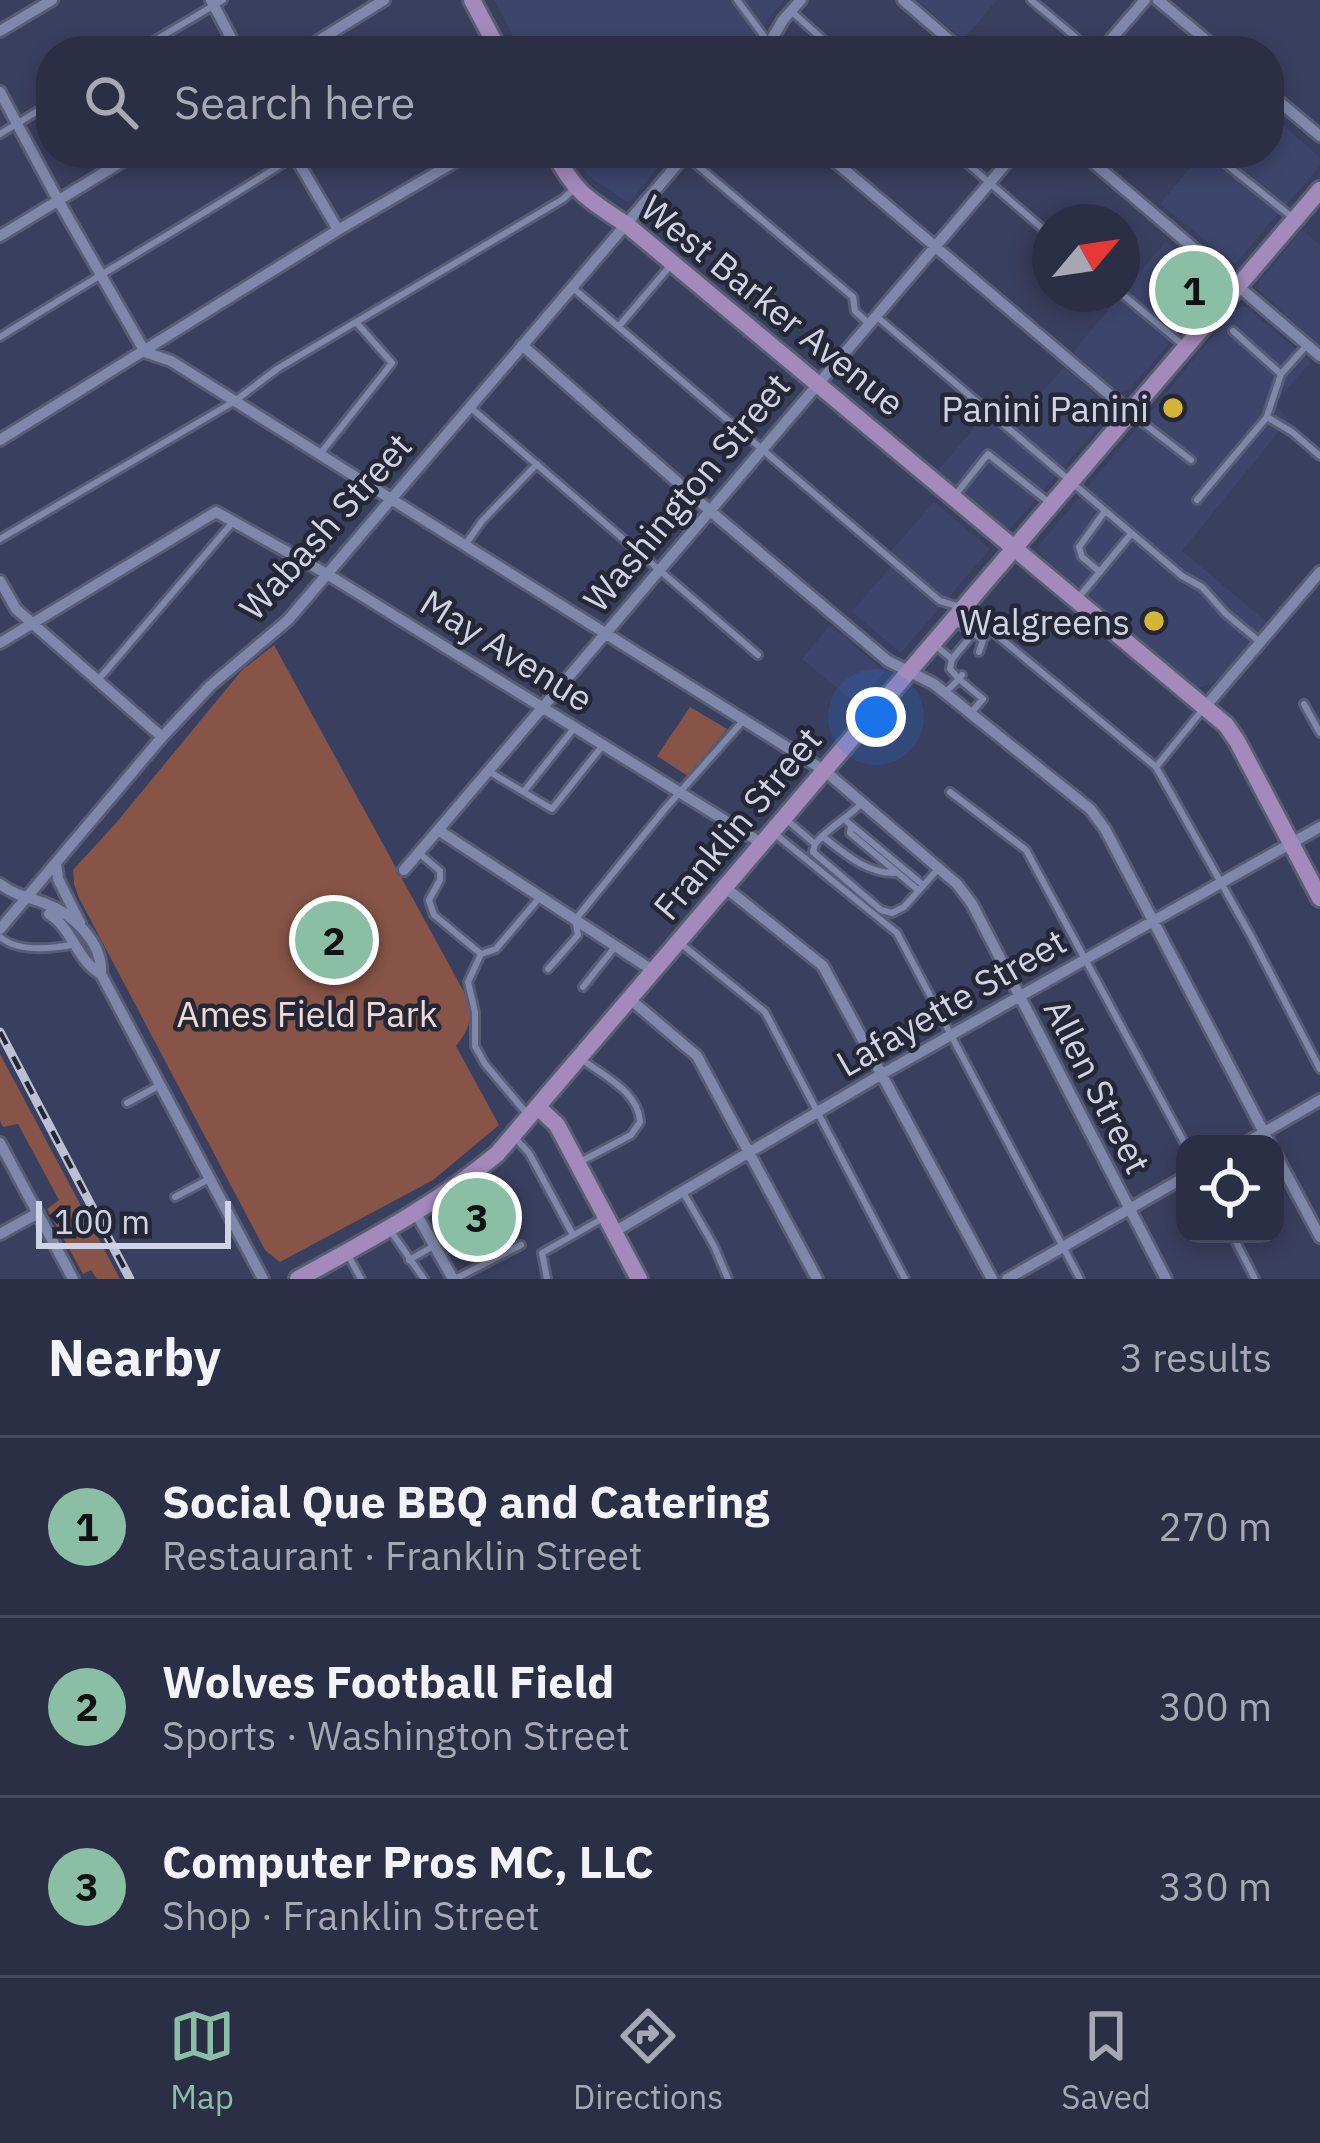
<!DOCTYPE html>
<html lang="en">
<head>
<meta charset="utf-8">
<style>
	:root { --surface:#2b2f46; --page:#33374d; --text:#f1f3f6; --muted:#a6a9b3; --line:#474a5f; --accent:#8abfa5 }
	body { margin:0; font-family:"IBM Plex Sans",sans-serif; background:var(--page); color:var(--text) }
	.controls { position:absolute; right:36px; bottom:36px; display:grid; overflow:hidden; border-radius:24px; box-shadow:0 6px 18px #0003 }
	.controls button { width:108px; height:108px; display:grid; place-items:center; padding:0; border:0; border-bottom:3px solid var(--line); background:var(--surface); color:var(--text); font:60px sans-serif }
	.compass { position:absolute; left:1032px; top:204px; width:108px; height:108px; border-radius:50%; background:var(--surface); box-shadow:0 6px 18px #0003; rotate:61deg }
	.scale { position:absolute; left:36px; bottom:30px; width:195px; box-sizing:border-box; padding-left:12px; border:6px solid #cfd3e6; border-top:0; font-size:33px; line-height:42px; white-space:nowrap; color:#cfd3e6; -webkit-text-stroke:9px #242735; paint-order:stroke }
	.you { position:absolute; left:876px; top:717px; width:42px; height:42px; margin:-30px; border:9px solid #fff; border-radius:50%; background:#1a73e8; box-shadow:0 0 0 18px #1a73e833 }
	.badge { display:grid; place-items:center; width:78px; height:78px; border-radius:50%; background:var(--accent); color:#111; font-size:39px; font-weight:700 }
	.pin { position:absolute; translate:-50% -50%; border:6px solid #fff; box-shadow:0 3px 12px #0006 }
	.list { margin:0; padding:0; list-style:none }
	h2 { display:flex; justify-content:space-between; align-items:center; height:156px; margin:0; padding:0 48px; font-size:51px }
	h2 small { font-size:39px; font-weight:400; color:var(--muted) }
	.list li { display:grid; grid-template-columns:78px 1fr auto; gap:36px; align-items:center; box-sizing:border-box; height:180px; padding:0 48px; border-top:3px solid var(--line) }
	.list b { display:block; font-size:45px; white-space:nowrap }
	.list p { margin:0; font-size:39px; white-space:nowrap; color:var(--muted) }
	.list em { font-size:39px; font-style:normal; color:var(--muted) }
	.icon { flex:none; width:66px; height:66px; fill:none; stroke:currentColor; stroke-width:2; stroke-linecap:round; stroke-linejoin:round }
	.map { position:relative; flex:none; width:1320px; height:1279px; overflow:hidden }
	.search { position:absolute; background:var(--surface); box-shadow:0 6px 18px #0003; left:36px; right:36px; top:36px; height:132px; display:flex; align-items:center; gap:30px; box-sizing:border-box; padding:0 42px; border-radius:48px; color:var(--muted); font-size:45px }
	.sheet { height:696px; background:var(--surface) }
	nav { display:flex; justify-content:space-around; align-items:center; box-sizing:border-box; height:168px; border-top:3px solid var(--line); background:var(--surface); font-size:33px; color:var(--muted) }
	nav a { display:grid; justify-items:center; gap:6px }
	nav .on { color:var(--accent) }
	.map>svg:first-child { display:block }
</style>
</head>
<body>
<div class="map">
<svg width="1320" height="1279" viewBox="0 0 1320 1279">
	<rect width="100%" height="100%" fill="#393f5e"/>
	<path fill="#3e456b" d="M494,0h290l-21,25 -17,26h-225z
		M917,0h80l-34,40z
		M1273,116l47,42v8l-85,98 -75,-60 43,-51h16l12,10 10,-10h28v-33z
		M575,153h94l-40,50 -42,-28z
		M1302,230l18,15v101l-62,-57v-6z
		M1166,241l47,39 3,9 -87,101 -9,3 -47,-41z
		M1245,306l66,56 -37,42 15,15 -107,132 86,72 -50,58 -22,8 -157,-136 1,-9 196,-235z
		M1064,367l45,41v7l-99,114 -16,-6 -58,-50 49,-58 21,17z
		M934,502l56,47 -89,104 -49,-41 40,-47 -7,-7z
		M830,625l55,47 -28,33 -55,-46z"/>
	<path fill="#875447" d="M274,645l190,347c9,23 8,34 -8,54l43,79 -66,55 -153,82 -15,-12 -186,-352 -5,-14 -1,-14 43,-47 126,-153z
		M690,707l37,22 -39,47 -31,-20z
		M0,1054l120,225h-23l-6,-9 -8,4 -36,-65 12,-9 -41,-76 -15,3 -3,-6z"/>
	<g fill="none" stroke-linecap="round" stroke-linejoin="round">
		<g stroke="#585d76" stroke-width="12">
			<path id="lane" d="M737,0l32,43
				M1031,0l61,51
				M791,11l45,40
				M137,51l86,-51
				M469,51l20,-12
				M0,134l51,-31
				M955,153l95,82
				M1212,153l80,64
				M685,155l168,142 2,14 14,13
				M573,288l367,313 24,7 192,159 95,169 69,133
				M1122,294l61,51
				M876,316l306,260 20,11 24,27 34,28
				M619,326l51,-60
				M1233,331l48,43 26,-29
				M0,337c98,-62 199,-119 296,-182
				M470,407l288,248
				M1133,415l58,45
				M1267,416l14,-42
				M320,454l72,-91 -36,-41
				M956,494l32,-40 63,50
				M1197,500l70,-83 25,15 28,24
				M0,539l235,-138 42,-32 286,-170 12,-11
				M465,545l17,-24 55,-57
				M1100,572l-18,-15 -3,-10 26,-36
				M1079,597l52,-63
				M956,622l27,18
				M936,646l16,13 -2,10 9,10 3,-4
				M979,652l4,-12 7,-11
				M952,659l20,-24
				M99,679l134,-157
				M947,691l12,-12 24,20 -13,15
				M1304,704l16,29
				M1156,767l47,-58
				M490,772l62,37 51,-64
				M525,790l50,-63
				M950,792l76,58 159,294
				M845,820l78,65
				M788,821l27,23 -2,8 68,58 11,3 12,-6 34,-38
				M851,825l-1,8 68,57
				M775,834l122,99 183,346
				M822,836c21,16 43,37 72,37
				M815,844c14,-17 31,-25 46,-40
				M419,853l21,18v9l-11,20 5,15 47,39 15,-5 44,-52
				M0,937c19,16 52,12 76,7
				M680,943l85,69 140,267
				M481,954l-13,28 7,30v34l10,18 43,51
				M548,969l30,-34 -3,-15 89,-110 78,-88
				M583,987l31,-39
				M127,1103l33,-18
				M516,1139l13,14 44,82
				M580,1162l51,-27 9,-13c-1,-29 -34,-45 -56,-61
				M683,1192l31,54 14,33
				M175,1197l34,-18
				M392,1233l32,46
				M1232,1234l23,45
				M348,1255l13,24
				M409,1260l23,-13
				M455,1279l66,-34
				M547,1279l-5,-26 63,-36"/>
		</g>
		<g stroke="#585d76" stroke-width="16">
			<path id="street" d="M211,0l27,51
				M903,0l59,51
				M1158,0l61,51
				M0,31l52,-31
				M302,51l82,-51
				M765,51l18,-31 18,-20
				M1101,51l44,-51
				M0,92l58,108 87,152 26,9 654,410 132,113 15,20 194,375
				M1269,93l51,43
				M293,153l45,77
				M825,153l305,259
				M1082,153l238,203
				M0,236l136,-83
				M522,345l187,165 179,151 46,23 156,125 15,20 165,315
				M0,440l338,-210 132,-77
				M0,581l16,28 146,128
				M0,643l216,-131 111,62 436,270
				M1205,707l115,-135
				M438,830l217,142
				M56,863l2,16 22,44
				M404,870l611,-717
				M0,884c14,11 28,13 44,19 30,11 59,40 57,71l162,305
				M726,888l97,78 169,313
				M49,914c24,15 28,47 52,60
				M0,929l162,-192 48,-51 78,-66 399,-467
				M631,1000l66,56 120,223
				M0,1143l73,136
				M1244,1144l76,-44
				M1275,1153l45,84
				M416,1213l37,66
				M614,1232l268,-158 438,-247
				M0,1234l38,-21
				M1007,1279l178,-102"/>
		</g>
		<g stroke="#585d76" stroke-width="22">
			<path id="secondary" d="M472,0l27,51
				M554,153c23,42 34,46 73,72l599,500 11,16 83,157
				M539,1108l18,17 82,154
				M298,1279c69,-38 138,-74 199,-125l823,-964"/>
		</g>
		<use href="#lane" stroke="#7f87aa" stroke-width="6"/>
		<use href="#street" stroke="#7f87aa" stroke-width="10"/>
		<use href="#secondary" stroke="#a38aba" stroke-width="16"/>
		<g stroke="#bcc0d5" stroke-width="9">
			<path id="rail" d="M0,1032l130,247"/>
		</g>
		<use href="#rail" stroke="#242735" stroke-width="4.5" stroke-dasharray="14" stroke-linecap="butt"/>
	</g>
	<g fill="#d4b535" stroke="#242735" stroke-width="4.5">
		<circle cx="1173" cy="408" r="12"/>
		<circle cx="1154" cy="621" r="12"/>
	</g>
	<g text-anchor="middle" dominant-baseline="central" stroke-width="9" stroke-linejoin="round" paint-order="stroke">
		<g font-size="36" fill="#cfd3e6" stroke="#242735">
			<text transform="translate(773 305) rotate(39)">West Barker Avenue</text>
			<text transform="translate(686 492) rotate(-50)">Washington Street</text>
			<text transform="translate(325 526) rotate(-48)">Wabash Street</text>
			<text transform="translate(507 650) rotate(32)">May Avenue</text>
			<text transform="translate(737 823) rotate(-50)">Franklin Street</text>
			<text transform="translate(951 1002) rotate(-30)">Lafayette Street</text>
			<text transform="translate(1098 1086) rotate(63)">Allen Street</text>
		</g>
		<g font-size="36" fill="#cfd3e6" stroke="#242735" text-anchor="end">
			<text x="1149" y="408">Panini Panini</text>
			<text x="1130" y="621">Walgreens</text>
		</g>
		<g font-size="36" fill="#f1dad4" stroke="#242735">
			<text x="307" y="1013">Ames Field Park</text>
		</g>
	</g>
</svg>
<div class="controls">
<button><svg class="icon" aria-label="locate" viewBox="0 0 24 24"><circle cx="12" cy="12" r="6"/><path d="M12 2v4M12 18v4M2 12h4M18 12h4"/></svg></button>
</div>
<svg class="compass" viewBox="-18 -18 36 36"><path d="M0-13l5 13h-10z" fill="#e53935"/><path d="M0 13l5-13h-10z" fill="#a6a9b3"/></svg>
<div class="scale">100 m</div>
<div class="you"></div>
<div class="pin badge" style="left:1194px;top:290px">1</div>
<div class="pin badge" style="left:334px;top:940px">2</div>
<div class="pin badge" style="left:477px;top:1217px">3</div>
<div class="search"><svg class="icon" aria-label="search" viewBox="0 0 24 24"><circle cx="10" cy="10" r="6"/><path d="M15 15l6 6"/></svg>Search here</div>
</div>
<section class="sheet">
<h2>Nearby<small>3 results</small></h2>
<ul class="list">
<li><span class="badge">1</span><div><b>Social Que BBQ and Catering</b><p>Restaurant · Franklin Street</p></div><em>270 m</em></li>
<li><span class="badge">2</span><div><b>Wolves Football Field</b><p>Sports · Washington Street</p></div><em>300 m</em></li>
<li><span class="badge">3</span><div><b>Computer Pros MC, LLC</b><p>Shop · Franklin Street</p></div><em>330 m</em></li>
</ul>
</section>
<nav>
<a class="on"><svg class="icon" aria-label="map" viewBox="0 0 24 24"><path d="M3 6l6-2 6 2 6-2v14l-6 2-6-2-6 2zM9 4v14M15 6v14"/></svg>Map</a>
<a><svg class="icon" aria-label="directions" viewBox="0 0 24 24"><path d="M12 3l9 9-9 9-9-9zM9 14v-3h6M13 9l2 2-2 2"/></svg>Directions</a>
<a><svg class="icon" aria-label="saved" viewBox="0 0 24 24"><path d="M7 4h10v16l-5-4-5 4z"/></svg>Saved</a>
</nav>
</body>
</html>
